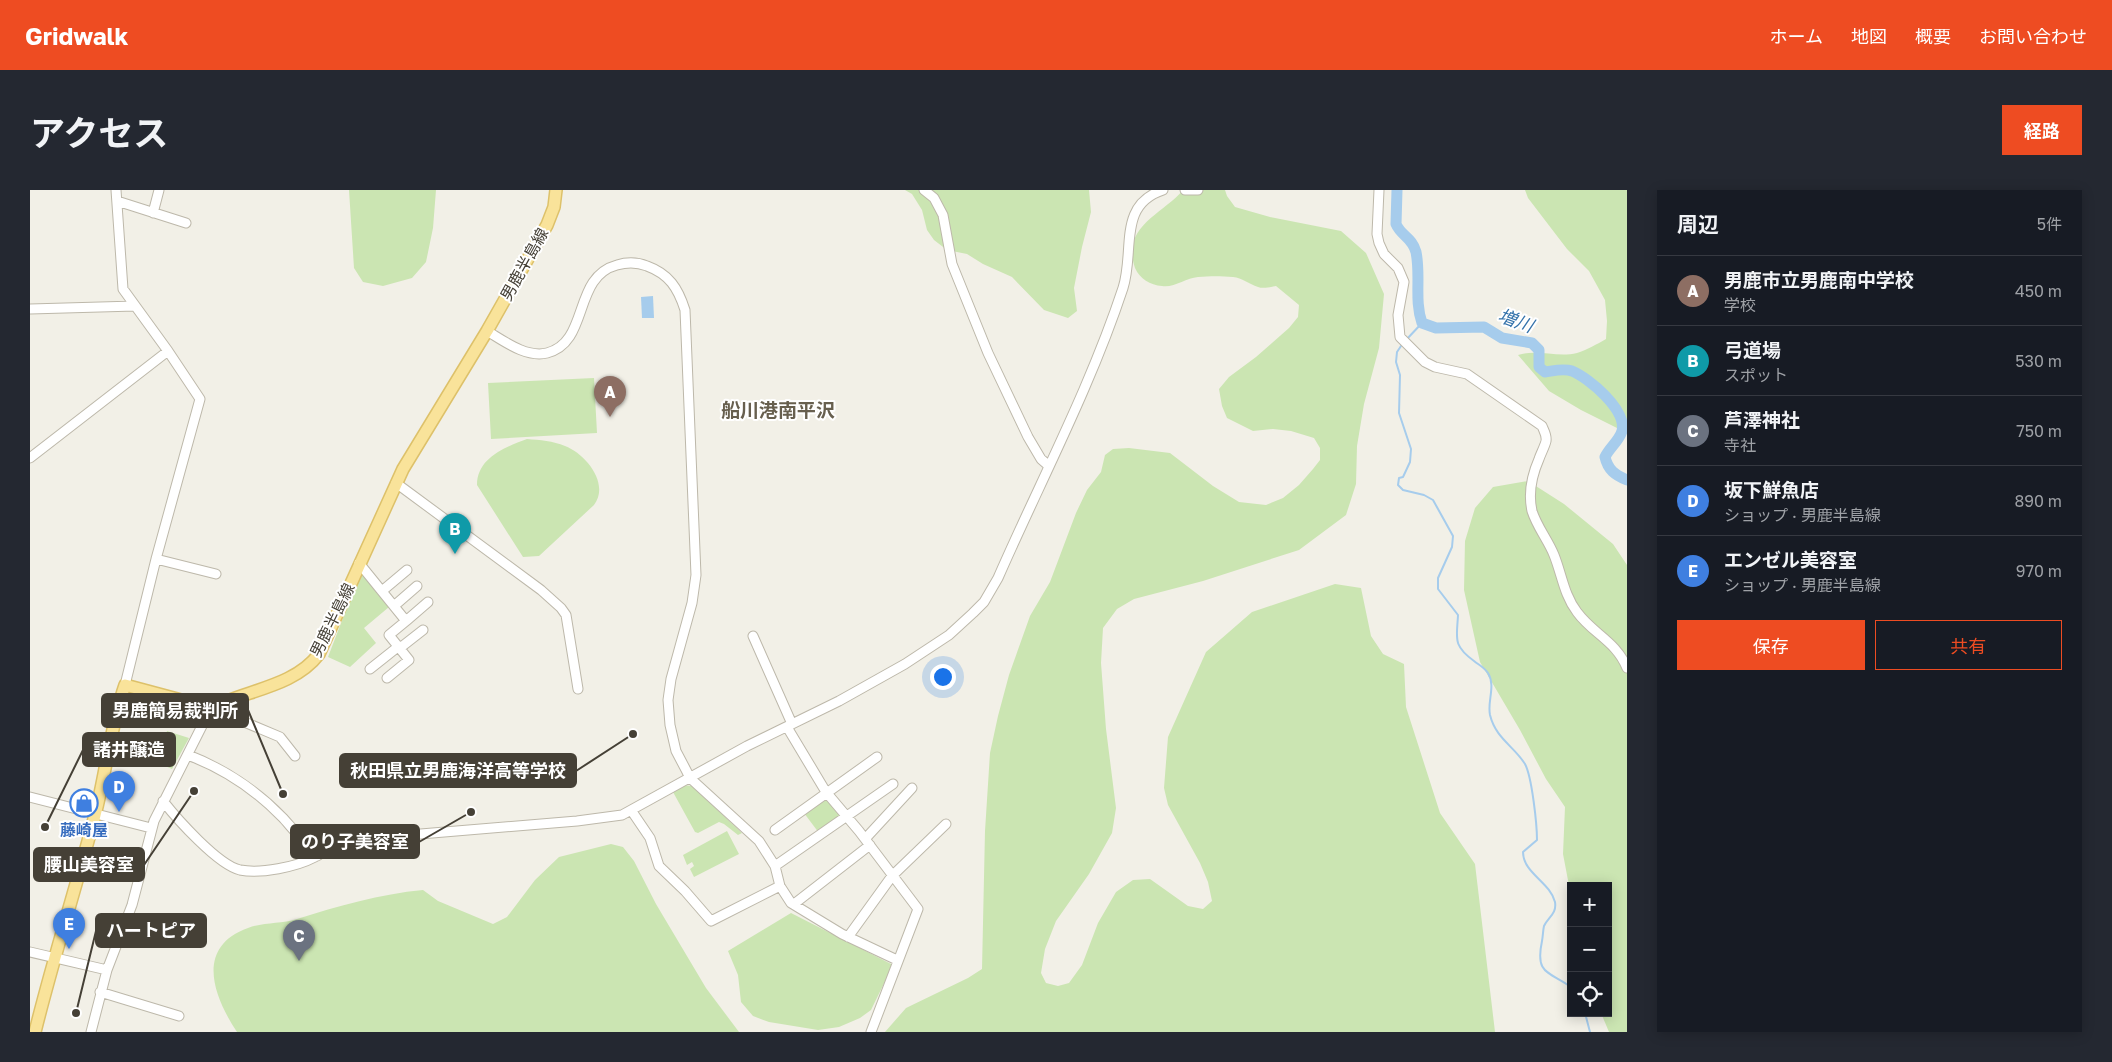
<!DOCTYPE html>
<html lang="ja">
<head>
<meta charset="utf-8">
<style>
	:root { --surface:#171b24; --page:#242831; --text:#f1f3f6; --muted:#9ea1a6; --line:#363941; --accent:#ee4c22 }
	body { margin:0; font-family:"Golos Text","Noto Sans JP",sans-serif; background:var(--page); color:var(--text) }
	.controls { position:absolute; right:15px; bottom:15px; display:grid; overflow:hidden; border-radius:0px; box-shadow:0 2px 12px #0003 }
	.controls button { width:45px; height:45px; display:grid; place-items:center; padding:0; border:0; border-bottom:1px solid var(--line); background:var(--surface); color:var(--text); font:25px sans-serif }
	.you { position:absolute; left:912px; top:486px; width:18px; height:18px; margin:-12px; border:4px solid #fff; border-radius:50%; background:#1a73e8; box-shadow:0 0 0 8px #1a73e833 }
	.badge { display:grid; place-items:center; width:32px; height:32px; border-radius:50%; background:var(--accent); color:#fff; font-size:16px; font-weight:700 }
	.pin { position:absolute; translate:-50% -41px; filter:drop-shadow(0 1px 2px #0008) }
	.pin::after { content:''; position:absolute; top:26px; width:18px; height:15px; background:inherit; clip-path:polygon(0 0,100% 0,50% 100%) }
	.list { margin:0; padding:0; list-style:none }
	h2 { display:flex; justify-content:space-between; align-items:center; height:65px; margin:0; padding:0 20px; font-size:21px }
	h2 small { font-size:16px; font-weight:400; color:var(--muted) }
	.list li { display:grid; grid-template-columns:32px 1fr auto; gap:15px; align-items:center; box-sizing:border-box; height:70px; padding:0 20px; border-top:1px solid var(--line) }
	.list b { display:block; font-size:19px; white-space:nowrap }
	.list p { margin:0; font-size:16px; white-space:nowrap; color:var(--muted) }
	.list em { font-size:16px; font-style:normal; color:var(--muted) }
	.actions { display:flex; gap:10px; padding:15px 20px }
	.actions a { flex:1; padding:11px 0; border:1px solid var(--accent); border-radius:0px; text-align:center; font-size:18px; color:var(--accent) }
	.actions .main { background:var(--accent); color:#fff }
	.icon { flex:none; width:28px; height:28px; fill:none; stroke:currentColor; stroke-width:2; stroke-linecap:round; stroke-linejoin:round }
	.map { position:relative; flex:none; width:1597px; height:842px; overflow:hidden; border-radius:0px }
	header { display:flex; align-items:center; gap:30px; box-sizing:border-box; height:70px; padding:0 25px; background:var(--accent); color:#fff }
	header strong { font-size:24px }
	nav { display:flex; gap:28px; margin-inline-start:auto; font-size:18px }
	.intro { display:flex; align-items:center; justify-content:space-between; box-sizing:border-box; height:120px; padding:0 30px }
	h1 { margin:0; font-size:35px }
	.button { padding:12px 22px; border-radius:0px; background:var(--accent); color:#fff; font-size:18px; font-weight:700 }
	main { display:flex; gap:30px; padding:0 30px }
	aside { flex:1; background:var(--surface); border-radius:0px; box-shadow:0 2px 12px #0003 }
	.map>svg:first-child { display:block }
</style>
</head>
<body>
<header>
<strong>Gridwalk</strong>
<nav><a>ホーム</a><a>地図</a><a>概要</a><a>お問い合わせ</a></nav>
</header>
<div class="intro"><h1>アクセス</h1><a class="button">経路</a></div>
<main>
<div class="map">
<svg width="1597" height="842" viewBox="0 0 1597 842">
	<rect width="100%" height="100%" fill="#f2f0e7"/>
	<path fill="#cbe5b2" d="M319,0h87l-3,38 -7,34 -14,16 -29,8 -20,-4 -9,-14z
		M875,0h184l2,22 -9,35 -8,41 3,23 -9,7 -24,-8 -32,-33 -29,-13 -16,-10 -20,-4 -13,-10 -7,-10 -5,-20 -10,-16z
		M1153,0h42l2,6 8,11 35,10 71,14 25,22 18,41 -5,54 -15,56 -7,42 -1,38 -10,31 -47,35 -96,31 -69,18 -17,10 -14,19 -2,35 5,66 10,79 -4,25 -23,41 -33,47 -11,28 -4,24 5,10 12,3 11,-3 13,-18 16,-42 18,-31 17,-12 17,-1 38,27 15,3 9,-8 -4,-19 -8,-19 -32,-58 -4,-17 4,-51 38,-85 46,-40 83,-28 26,4 10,48 12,18 21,10 2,43 34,106 35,51 20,168h-610l21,-24 62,-30 14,-9 3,-138 5,-78 8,-37 11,-41 21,-59 20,-34 26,-69 11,-23 14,-18 4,-17 8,-6 16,-1 41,5 43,33 26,16 27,3 17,-7 16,-13 14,-16 7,-9v-12l-6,-10 -23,-7 -18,-2 -20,2 -26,-13 -5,-12 -3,-17 10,-12 27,-20 33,-29 9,-11 1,-12 -23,-19c-5,1 -13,3 -18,1 -9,-3 -16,-9 -25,-10 -11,-1 -24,-1 -35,0 -12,1 -24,11 -36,9 -12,-1 -22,-7 -27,-18 -14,-42 27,-53 48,-78z
		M1495,0h102v243l-46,-23 -32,-19 -31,-36c19,-6 40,3 59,-2 10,-3 20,-9 29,-14l1,-18 -2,-21 -16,-29 -22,-22 -39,-51z
		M564,188l3,55 -106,6 -3,-56z
		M497,249c13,1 26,2 38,7 21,8 45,38 29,59l-55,51 -16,1 -46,-72c0,-27 28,-38 50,-46z
		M1498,291l36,23 49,40 14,21v467h-18l-8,-19h7v-127h-37v10l-8,-42 2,-47 -19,-28 -26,-49 -40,-68 -16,-72 1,-49 10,-33 18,-21z
		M331,381l28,36 -25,21 12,15 -26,24 -22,-10z
		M137,541l22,7 -17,31 -14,-6z
		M652,595l10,1 50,47 -4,2 -14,-11 -5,-2 -21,11 -3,-1 -22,-40z
		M796,605l17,22 -24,16 -15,-20z
		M697,641l12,23 -45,23 -4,-8 4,-3 -2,-4 -5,3 -4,-10z
		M581,654l12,3 11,14 22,43 50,84 33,44h-502c-24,-36 -42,-85 11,-104 16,-6 33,-4 49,-9 41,-13 83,-25 126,-29l15,11 55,23 14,-7 28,-37 24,-23z
		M761,723l102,52 -22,45 -11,8 -21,9 -21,3 -49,-8 -16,-6 -12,-14 -3,-27 -10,-24z"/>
	<path fill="#a6ccec" d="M623,106l1,22h-12l-1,-21z"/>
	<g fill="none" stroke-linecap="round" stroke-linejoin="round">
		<path stroke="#a6ccec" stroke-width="2" d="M1376,150l16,-17
			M1373,153l-6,9 -1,10 4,13 -1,38 12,36 -1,13 -7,15 -4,1 -1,7 5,5 21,5 9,5 20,36 -1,11 -14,31v11l20,26c-1,23 -6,30 16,46 5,4 10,6 14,12 8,13 -1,28 2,42 6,24 24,31 35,49 7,13 12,61 12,76l-14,12c0,21 27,30 32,50 2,12 -7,15 -11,24 -1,4 -1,10 -2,15 -7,33 6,30 29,46
			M1555,823l5,19"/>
		<path stroke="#a6ccec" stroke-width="11" d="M1367,0l-1,34c5,12 16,13 20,28 5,24 -2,48 6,71l14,5 48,-1 18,11 30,5 7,7v17l6,5c8,-1 18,-4 27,-1 17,7 55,39 50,60 -3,10 -13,17 -17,26 3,13 10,18 22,23"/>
		<g stroke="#bdb8aa" stroke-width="11">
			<path id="minor" d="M86,0l7,99 45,62 32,48 -44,160 -31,126
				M894,0l10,8 9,17 9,49 36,89 40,84 13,22 8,7
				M1155,0h13
				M1349,0l-2,44 2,9 5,11 14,14 6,14 -6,33 2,22 25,25 10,5 32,7 75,52c2,5 5,9 4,15 -1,5 -5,12 -7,18 -7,16 -11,34 -7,52 5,16 16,29 22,44 8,20 10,40 23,57 16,22 39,29 50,56
				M87,11l69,22
				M123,23l6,-23
				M0,119l105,-3
				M457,141c17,10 39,27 60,22 43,-11 25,-76 70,-88 10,-3 20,-3 30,1 22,8 31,22 38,44l11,265 -4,28 -21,76 -3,21 2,25 6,26 10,19 4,8 69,63 16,25 5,20 11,17 51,31 55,26
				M0,268l138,-107
				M366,293l145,107 20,18 5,7 12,74
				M126,369l60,15
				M329,373l47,58 -17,14 20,25 -22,18
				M352,401l25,-21
				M364,416l23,-20
				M376,431l22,-19
				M723,446l39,88
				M370,458l23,-18
				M340,479l29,-23
				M757,537l39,65 33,39 59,78 -47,123
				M158,565c34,13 68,35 94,62 9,9 27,34 40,35
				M0,607l121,31
				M133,611c14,18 55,64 77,69 21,4 56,-3 75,-13 4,-1 6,-4 9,-6 12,-6 24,-9 37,-12l216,-18 45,-6 125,-69 92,-45 66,-37 44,-29 24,-22 11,-11 14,-24c42,-96 92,-190 125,-290 12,-37 -6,-83 40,-98
				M601,620l19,28 9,28 26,25 26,30 69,-35
				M745,640l102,-73
				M835,649l47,-51
				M745,676l118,-82
				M764,714l76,-59
				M818,747l44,-61 54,-52
				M0,762l77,18
				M70,802l79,24
				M61,842l16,-62 25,-65 22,-84 57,-113 69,29 15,19"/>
		</g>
		<g stroke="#ddc16a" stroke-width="14">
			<path id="major" d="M5,842c18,-73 41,-144 60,-217 11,-42 15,-87 30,-130l86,23c35,-18 83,-21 108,-54l84,-185 84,-138 60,-106 7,-18 2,-17"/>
		</g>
		<use href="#minor" stroke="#fff" stroke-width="9"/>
		<use href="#major" stroke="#f9e39a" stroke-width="11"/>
	</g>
	<defs>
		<g id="shop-ring" transform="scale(1.4375)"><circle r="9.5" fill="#fff" stroke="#3f7fe0" stroke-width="1.5"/><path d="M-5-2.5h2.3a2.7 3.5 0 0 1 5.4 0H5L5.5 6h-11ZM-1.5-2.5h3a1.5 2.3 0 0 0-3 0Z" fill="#3f7fe0"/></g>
	</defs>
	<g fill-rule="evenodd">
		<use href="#shop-ring" x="54" y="613"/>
	</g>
	<g text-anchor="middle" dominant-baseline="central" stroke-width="4" stroke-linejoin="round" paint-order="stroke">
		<g font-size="16" fill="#454036" stroke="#fff">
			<text transform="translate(494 74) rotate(-61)">男鹿半島線</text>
			<text transform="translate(302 430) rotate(-64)">男鹿半島線</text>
		</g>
		<g font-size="16" font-weight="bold" fill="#366cbe" stroke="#fff">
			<text x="54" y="640">藤崎屋</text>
		</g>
		<g font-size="18" font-style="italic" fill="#3573ab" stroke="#fff">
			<text transform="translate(1486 130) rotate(20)">増川</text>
		</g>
		<g font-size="19" font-weight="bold" fill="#675f4e" stroke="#fff">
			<text x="748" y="219">船川港南平沢</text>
		</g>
	</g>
	<path fill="none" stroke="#454036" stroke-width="2" d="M253 604L218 520M15 637L53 560M603 544L546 581M441 622L389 652M164 601L114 675M46 823L66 741"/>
	<g fill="#454036" stroke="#fff" stroke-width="2">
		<circle cx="253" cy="604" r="5"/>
		<circle cx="15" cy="637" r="5"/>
		<circle cx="603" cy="544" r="5"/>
		<circle cx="441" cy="622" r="5"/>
		<circle cx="164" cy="601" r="5"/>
		<circle cx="46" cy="823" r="5"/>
	</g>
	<g fill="#454036" stroke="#454036" stroke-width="2">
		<rect x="72" y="504" width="146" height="33" rx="5"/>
		<rect x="53" y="543" width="92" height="33" rx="5"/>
		<rect x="310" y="564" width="236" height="33" rx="5"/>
		<rect x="261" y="635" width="128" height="33" rx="5"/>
		<rect x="4" y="658" width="110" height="33" rx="5"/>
		<rect x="66" y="724" width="110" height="33" rx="5"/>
	</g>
	<g font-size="18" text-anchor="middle" font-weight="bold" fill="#fff">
		<text x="145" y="527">男鹿簡易裁判所</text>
		<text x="99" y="566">諸井醸造</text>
		<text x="428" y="587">秋田県立男鹿海洋高等学校</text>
		<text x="325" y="658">のり子美容室</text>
		<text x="59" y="681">腰山美容室</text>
		<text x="121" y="747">ハートピア</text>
	</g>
</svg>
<div class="controls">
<button>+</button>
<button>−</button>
<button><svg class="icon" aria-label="locate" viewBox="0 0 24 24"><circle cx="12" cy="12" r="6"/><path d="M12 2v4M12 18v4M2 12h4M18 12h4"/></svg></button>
</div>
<div class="you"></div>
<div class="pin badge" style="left:580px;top:227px;background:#8d6e63">A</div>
<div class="pin badge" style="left:425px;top:364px;background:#0f9aa8">B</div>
<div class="pin badge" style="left:269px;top:771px;background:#6b7280">C</div>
<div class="pin badge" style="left:89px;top:622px;background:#3f7fe0">D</div>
<div class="pin badge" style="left:39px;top:759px;background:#3f7fe0">E</div>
</div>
<aside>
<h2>周辺<small>5件</small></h2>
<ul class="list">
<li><span class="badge" style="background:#8d6e63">A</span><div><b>男鹿市立男鹿南中学校</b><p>学校</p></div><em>450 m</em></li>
<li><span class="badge" style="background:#0f9aa8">B</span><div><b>弓道場</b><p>スポット</p></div><em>530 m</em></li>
<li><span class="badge" style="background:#6b7280">C</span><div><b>芦澤神社</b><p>寺社</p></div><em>750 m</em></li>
<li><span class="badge" style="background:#3f7fe0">D</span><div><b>坂下鮮魚店</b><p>ショップ · 男鹿半島線</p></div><em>890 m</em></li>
<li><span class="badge" style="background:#3f7fe0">E</span><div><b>エンゼル美容室</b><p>ショップ · 男鹿半島線</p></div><em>970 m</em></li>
</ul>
<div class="actions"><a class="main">保存</a><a>共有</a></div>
</aside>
</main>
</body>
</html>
